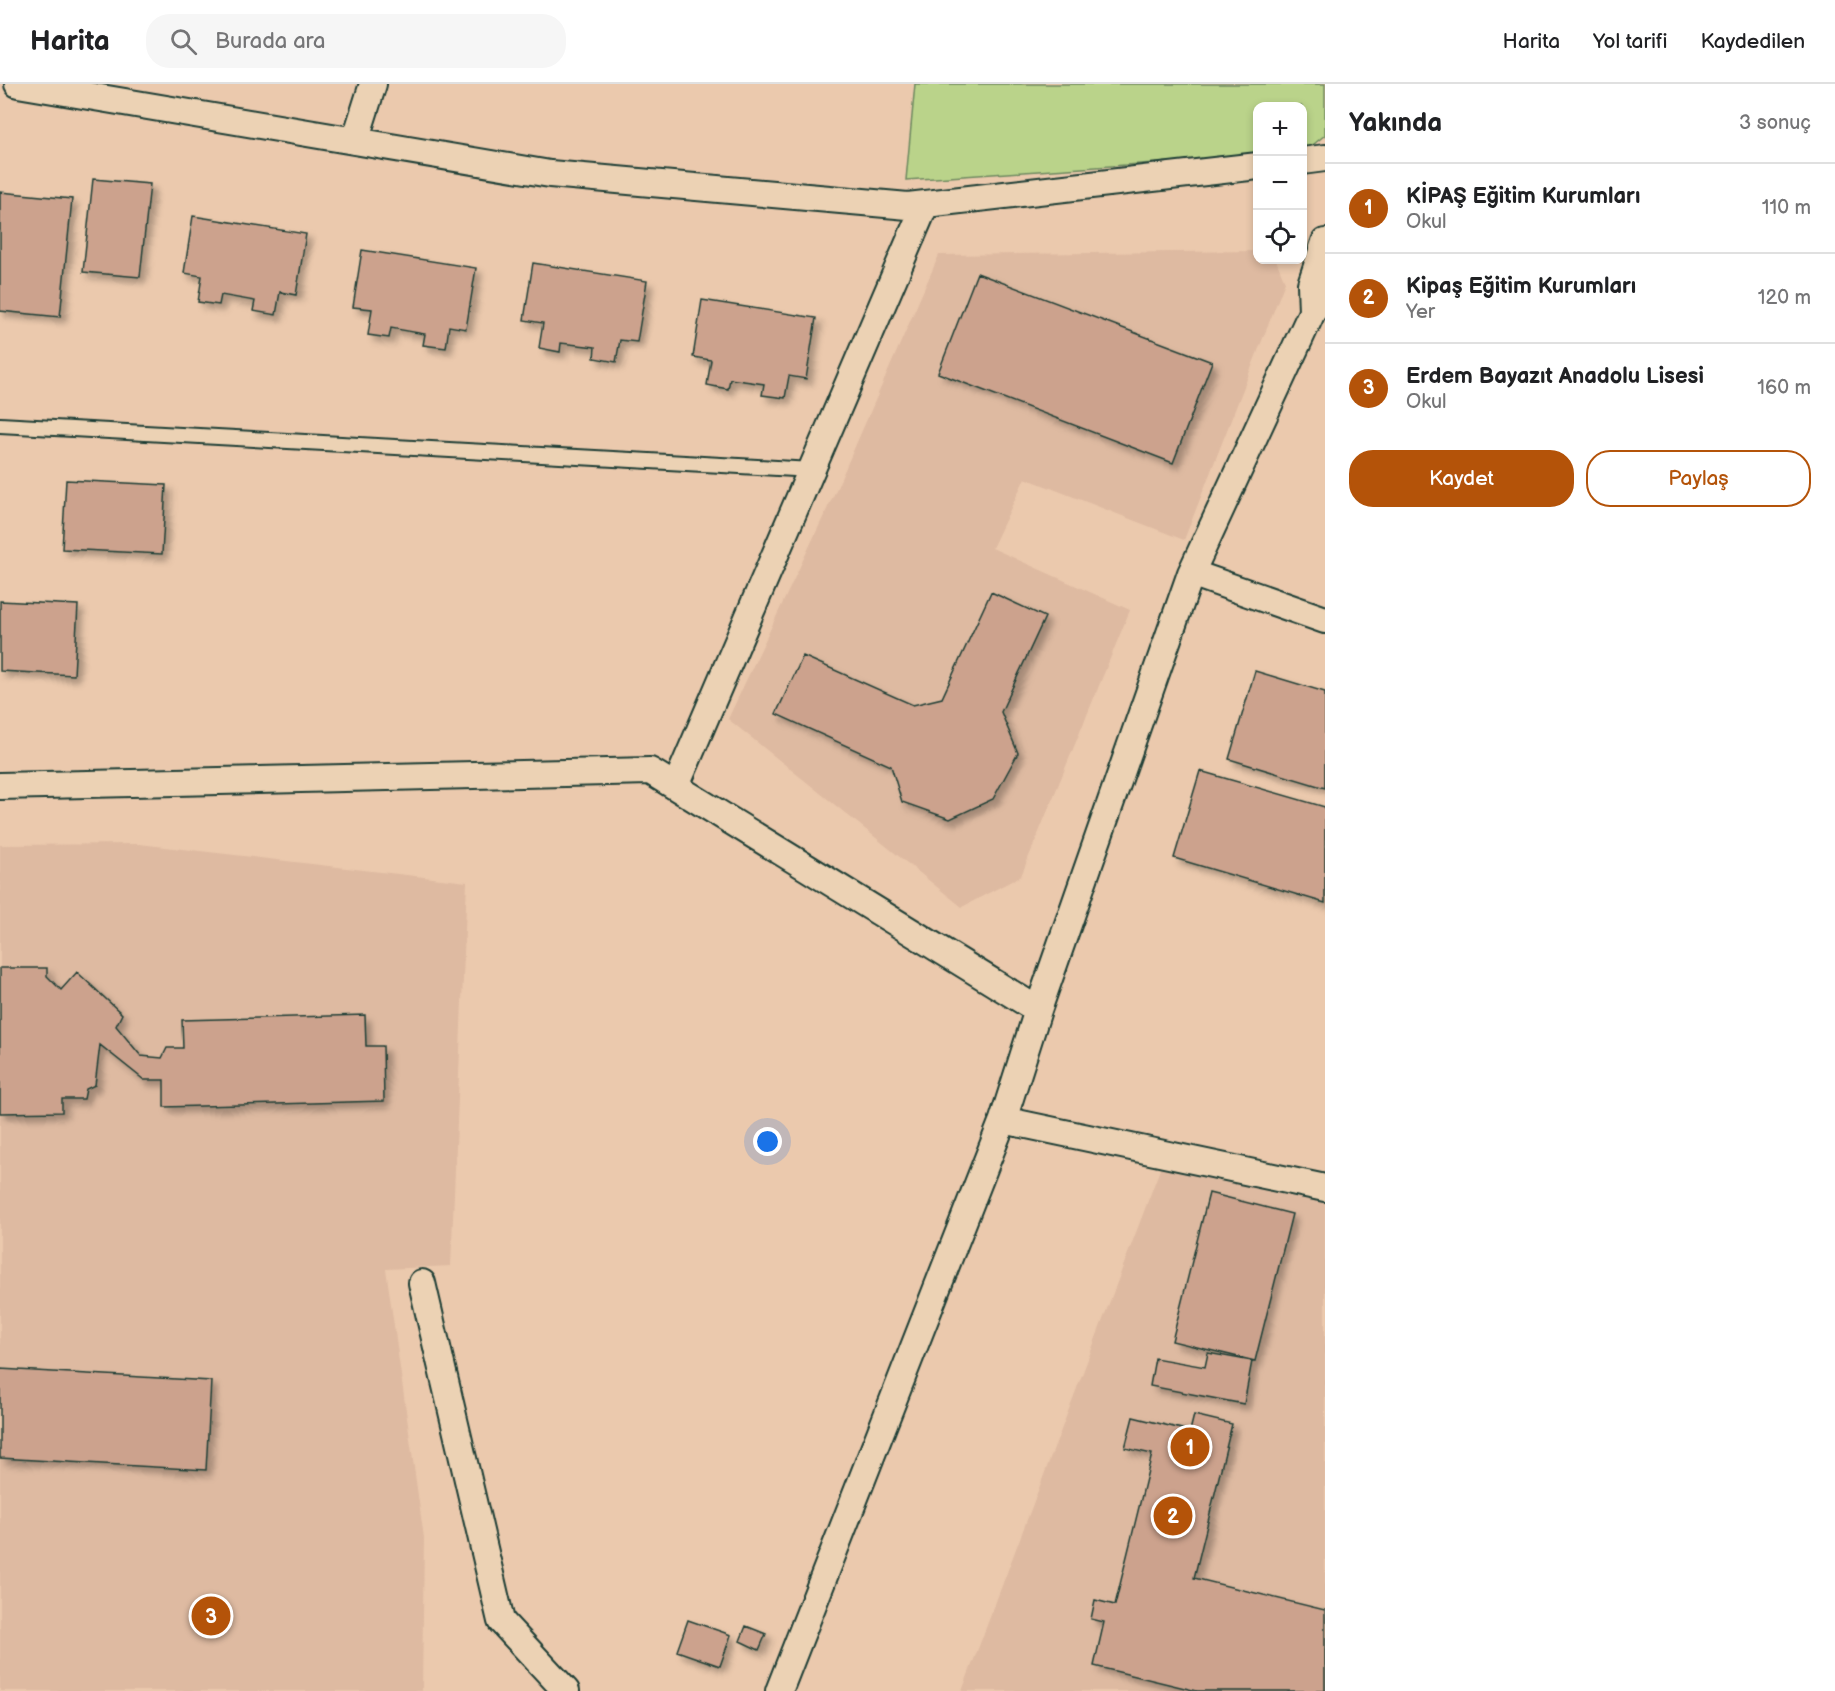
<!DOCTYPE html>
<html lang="tr">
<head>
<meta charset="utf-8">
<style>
	:root { --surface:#fff; --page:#f6f6f6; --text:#202124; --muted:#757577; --line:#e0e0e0; --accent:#b45309 }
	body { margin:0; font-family:"Balsamiq Sans",sans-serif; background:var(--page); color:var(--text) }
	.controls { position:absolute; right:18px; top:18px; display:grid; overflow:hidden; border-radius:12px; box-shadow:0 3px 9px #0003 }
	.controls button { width:54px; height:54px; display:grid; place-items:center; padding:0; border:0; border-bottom:2px solid var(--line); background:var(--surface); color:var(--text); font:30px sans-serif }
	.you { position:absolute; left:768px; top:1058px; width:21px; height:21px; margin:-15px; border:4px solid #fff; border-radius:50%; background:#1a73e8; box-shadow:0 0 0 9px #1a73e833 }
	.badge { display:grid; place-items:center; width:39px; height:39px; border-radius:50%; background:var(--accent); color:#fff; font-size:20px; font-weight:700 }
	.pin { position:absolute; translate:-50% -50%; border:3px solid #fff; box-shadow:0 2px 6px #0006 }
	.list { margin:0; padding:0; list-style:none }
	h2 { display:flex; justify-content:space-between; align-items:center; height:78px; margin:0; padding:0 24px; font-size:26px }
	h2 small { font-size:20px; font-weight:400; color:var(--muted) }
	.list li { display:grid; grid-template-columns:39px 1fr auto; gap:18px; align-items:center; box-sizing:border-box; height:90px; padding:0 24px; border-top:2px solid var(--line) }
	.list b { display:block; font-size:22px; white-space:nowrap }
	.list p { margin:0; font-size:20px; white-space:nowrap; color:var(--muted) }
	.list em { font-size:20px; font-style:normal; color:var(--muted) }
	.actions { display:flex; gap:12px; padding:18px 24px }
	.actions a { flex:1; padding:14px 0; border:2px solid var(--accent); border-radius:24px; text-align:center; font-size:21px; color:var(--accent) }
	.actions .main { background:var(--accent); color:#fff }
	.icon { flex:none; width:33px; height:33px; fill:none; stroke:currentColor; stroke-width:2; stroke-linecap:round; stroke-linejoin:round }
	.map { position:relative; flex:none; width:1325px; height:1607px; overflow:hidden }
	header { display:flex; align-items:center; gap:36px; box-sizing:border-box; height:84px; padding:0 30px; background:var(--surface); border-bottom:2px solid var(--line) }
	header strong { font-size:28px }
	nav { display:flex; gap:33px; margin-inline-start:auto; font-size:21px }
	.search { width:420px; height:54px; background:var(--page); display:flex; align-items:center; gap:15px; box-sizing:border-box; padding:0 21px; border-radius:24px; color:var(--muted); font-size:22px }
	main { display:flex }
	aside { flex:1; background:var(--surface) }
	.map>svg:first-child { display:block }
</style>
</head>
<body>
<header>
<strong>Harita</strong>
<div class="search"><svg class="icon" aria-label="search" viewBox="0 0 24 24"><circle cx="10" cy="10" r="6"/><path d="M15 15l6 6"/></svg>Burada ara</div>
<nav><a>Harita</a><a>Yol tarifi</a><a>Kaydedilen</a></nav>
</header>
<main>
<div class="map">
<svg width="1325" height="1607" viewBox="0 0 1325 1607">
	<defs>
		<filter id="shadow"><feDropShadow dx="5.5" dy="5.5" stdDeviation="3" flood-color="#0004"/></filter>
	</defs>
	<rect width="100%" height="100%" fill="#ebc9ad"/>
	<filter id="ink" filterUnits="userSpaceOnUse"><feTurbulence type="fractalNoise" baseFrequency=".0167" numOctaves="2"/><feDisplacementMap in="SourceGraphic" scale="12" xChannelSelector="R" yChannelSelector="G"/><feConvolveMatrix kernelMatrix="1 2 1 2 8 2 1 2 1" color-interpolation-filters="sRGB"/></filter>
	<g filter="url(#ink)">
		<path fill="#debaa1" d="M1257,167l1,9h18l9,22 -101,258 -159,-62 -33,70 138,62 -109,266 -59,31 -234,-188 108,-229 103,-235z
			M139,760l328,38 -16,384 -65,3 38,269 -2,153h-422v-846z
			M1162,1080l163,39v488h-363z"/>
		<path fill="#bad38a" stroke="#6c885f" stroke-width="1.5" d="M915,0h410v51l-22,18 -1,-47h-44l-1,50 -351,24z"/>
		<path fill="#cca28d" stroke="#1f3d34" stroke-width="1.5" filter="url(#shadow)" d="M93,95l57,5 -10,93 -57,-5z
			M0,108l72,7 -12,118 -60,-6z
			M193,132l113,18 -10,61 -16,-3 -4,23 -23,-4 2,-10 -34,-6 -2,10 -21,-3 4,-26 -18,-3z
			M362,166l114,18 -10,61 -17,-3 -3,22 -23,-3 2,-11 -34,-6 -2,10 -21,-3 4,-26 -19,-2z
			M533,179l114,18 -10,61 -17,-2 -4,22 -22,-4 1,-11 -34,-4 -1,9 -21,-4 4,-25 -19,-3z
			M977,189l235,89 -39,101 -235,-90z
			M702,216l114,18 -10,61 -17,-3 -4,22 -23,-3 2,-11 -34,-5 -2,10 -21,-4 4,-25 -18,-3z
			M66,396l100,5 -4,69 -100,-5z
			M991,508l54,25 -44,95 17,41 -25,46 -43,20 -48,-17 -11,-36 -115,-52 27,-58 110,49 29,-7z
			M0,517l78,4 -4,70 -74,-4z
			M1255,587l70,21v96l-96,-29z
			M1200,687l125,36v96l-151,-45z
			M0,884h47v8l14,14 16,-18 45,42 -6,12 25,30 21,2 5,-10h16l-1,-28 183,-5 1,31h17l1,55 -220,6v-27h-20l-44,-35 -5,40 -9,4 -2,10h-22v13l-62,1z
			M1209,1109l83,21 -37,147 -83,-20z
			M1208,1269l44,8 -8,43 -94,-18 5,-28 50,9z
			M0,1285l211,12 -5,89 -206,-12z
			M1194,1331l38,9 -38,154 131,32v81h-128l-103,-25 10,-44 -13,-3 4,-19 20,5 37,-151 -27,-6 8,-31 57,14z
			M688,1536l43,15 -11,31 -43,-15z
			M746,1542l20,8 -7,16 -19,-9z"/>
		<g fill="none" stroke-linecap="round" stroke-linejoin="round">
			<g stroke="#1f3d34" stroke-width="18">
				<path id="service" d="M0,341l812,45"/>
			</g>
			<g stroke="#1f3d34" stroke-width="30">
				<path id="minor" d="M18,0l532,90 358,32 350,-40
					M355,57l18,-57
					M1302,77l23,-3
					M1312,228l-1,-28 14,-42
					M1191,489l134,47
					M0,702l650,-15 388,239
					M676,702l249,-581
					M1003,1036l322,68
					M422,1199l79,338 65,70
					M779,1607l224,-571 35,-110 153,-437 121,-261 13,-16"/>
			</g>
			<use href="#service" stroke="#ecd2b4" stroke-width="14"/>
			<use href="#minor" stroke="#ecd2b4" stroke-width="26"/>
		</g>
	</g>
</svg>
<div class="controls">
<button>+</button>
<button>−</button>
<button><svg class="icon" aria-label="locate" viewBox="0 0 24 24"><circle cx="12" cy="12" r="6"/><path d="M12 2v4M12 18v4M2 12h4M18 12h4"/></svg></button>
</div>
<div class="you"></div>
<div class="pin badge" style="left:1190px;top:1363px">1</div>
<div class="pin badge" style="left:1173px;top:1432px">2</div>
<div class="pin badge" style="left:211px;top:1532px">3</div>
</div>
<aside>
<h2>Yakında<small>3 sonuç</small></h2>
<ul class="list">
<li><span class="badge">1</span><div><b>KİPAŞ Eğitim Kurumları</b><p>Okul</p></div><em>110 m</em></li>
<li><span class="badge">2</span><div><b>Kipaş Eğitim Kurumları</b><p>Yer</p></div><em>120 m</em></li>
<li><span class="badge">3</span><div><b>Erdem Bayazıt Anadolu Lisesi</b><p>Okul</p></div><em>160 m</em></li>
</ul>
<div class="actions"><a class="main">Kaydet</a><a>Paylaş</a></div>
</aside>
</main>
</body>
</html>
